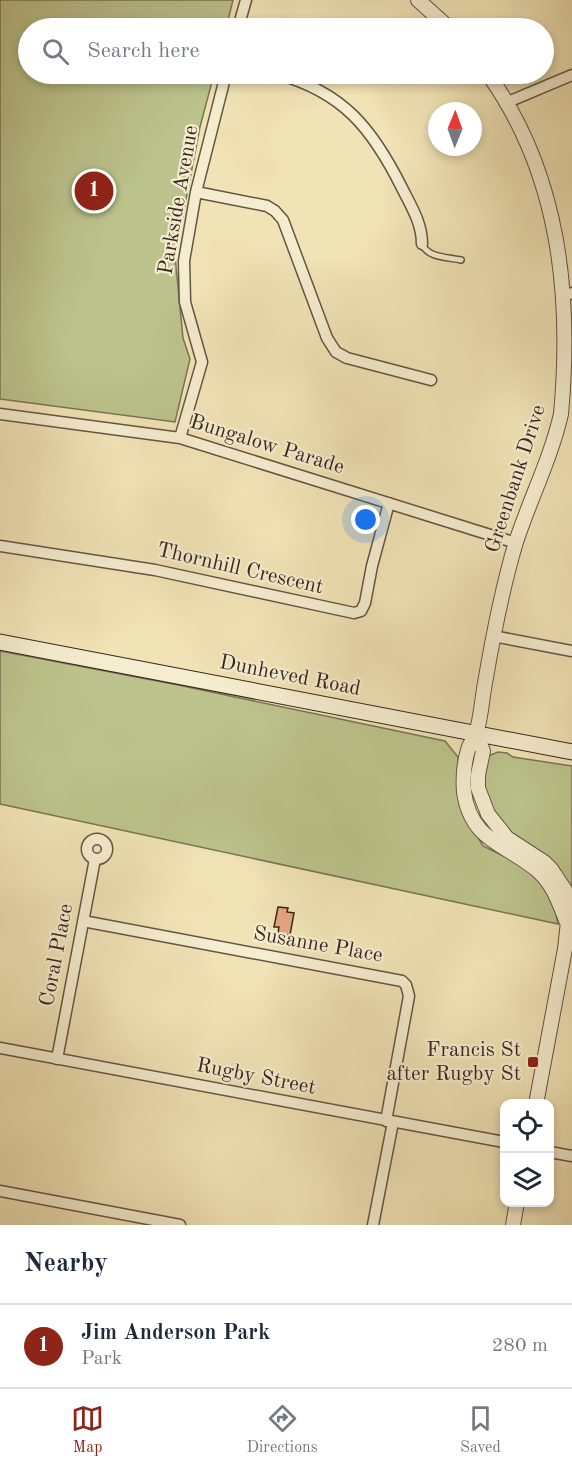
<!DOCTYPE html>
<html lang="en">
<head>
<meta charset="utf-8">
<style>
	:root { --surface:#fff; --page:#f6f6f7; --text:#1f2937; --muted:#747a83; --line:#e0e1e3; --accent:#8f2418 }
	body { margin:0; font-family:"Old Standard TT",serif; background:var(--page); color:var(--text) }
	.controls { position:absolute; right:18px; bottom:18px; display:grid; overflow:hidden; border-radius:12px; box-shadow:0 3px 9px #0003 }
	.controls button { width:54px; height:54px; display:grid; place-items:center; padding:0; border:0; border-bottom:2px solid var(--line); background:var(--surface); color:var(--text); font:30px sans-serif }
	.compass { position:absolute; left:428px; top:102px; width:54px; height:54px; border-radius:50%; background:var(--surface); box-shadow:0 3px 9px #0003; rotate:1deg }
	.you { position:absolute; left:366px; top:520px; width:21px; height:21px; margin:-15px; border:4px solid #fff; border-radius:50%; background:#1a73e8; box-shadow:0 0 0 9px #1a73e833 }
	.badge { display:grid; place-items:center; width:39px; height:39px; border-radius:50%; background:var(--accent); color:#fff; font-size:20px; font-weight:700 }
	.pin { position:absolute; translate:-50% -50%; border:3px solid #fff; box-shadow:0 2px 6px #0006 }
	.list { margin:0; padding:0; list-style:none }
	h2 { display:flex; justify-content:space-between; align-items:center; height:78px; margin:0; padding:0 24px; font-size:26px }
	h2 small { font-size:20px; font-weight:400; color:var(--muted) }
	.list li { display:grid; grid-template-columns:39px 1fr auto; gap:18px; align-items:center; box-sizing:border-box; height:84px; padding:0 24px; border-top:2px solid var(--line) }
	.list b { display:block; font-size:22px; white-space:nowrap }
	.list p { margin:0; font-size:20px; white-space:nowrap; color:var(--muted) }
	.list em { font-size:20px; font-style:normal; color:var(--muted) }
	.icon { flex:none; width:33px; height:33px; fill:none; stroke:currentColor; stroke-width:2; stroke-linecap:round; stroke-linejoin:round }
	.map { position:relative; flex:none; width:572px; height:1225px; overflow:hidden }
	.search { position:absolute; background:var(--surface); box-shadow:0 3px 9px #0003; left:18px; right:18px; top:18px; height:66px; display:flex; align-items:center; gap:15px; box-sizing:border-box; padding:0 21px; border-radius:33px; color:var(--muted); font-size:22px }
	.sheet { height:162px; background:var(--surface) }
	nav { display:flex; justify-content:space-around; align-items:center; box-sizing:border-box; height:84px; border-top:2px solid var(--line); background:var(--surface); font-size:16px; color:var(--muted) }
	nav a { display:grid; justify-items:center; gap:3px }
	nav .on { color:var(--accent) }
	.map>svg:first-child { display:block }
</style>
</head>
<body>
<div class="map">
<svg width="572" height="1225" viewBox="0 0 572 1225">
	<rect width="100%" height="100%" fill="#f0e3b5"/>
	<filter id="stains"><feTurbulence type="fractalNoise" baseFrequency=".00333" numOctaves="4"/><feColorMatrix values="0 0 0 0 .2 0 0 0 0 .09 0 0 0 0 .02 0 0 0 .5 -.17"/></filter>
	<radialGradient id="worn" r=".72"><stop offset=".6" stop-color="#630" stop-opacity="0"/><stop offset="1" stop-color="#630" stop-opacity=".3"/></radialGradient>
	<path fill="#bcc38c" stroke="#7a7455" stroke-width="1.5" d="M0,0h233l-7,28h-198v46h186l-14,53 -25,129 8,82 7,21 -15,63 -175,-23z
		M0,651l178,34 267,56 13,16 5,55 20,34 33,16 19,13 14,15 6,17 3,17 -558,-120z
		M498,752l9,1 6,4 59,9v127l-45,-48 -27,-21 -14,-26 -4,-14 6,-28z"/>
	<path fill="#e6a580" stroke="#37251e" stroke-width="1.5" d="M278,907l10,1 -1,4 7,1 -4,22 -12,-2 1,-6h-5z"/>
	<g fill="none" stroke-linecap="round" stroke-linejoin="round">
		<g stroke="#655444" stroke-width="8">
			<path id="service" d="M422,244c6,14 25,13 39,16"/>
		</g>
		<g stroke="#655444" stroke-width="13">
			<path id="minor" d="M238,28l8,-28
				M277,74c66,18 95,54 125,114 9,18 20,35 20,56
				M508,102l64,-27
				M196,192l71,14 8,5 8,9 44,118 9,14 11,6 84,22
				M570,294l2,-1
				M0,414l180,24 336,105
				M180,438l22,-76 -17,-60 -1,-41 12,-69 30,-118
				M0,546l155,24 199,43 7,-2 4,-8 7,-37 17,-63
				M493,636l79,15
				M87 849a10 10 0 1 1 20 0a10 10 0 1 1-20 0Z
				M83,921l319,60 4,4 3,11 -23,125
				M0,1048l504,94
				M57,1059l38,-200
				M550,1152l22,4
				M0,1191l180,34
				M373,1225l20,-103"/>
		</g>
		<g stroke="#655444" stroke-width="16">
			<path id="tertiary" d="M418,0l31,28
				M488,74c71,99 84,220 73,340 -10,44 -31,85 -45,128 -14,46 -23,94 -31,141 -3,16 -4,35 -9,51 -2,5 -7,10 -8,16 -4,13 -5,29 -4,42 7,50 43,52 74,79 17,15 22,36 31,56
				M476,733l7,18 -5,24v13l10,26 19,24 37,24 7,7 14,21 5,14 -5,45 -29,155
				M513,1225l4,-23"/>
		</g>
		<g stroke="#37251e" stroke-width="17">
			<path id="secondary" d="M0,642l572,110"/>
		</g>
		<use href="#service" stroke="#f5edcf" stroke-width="5"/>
		<use href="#minor" stroke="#f5edcf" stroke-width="10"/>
		<use href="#tertiary" stroke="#f5edcf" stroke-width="14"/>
		<use href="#secondary" stroke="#f5edcf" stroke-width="15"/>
	</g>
	<rect fill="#8f2418" stroke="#f5edcf" stroke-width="2" x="527" y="1056" width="12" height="12" rx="3"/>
	<g text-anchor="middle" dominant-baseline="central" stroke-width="4.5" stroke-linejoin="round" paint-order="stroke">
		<g font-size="21" fill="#37251e" stroke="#f5edcf">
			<text transform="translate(179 200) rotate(-80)">Parkside Avenue</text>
			<text transform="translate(267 445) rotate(17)">Bungalow Parade</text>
			<text transform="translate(516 479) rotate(-72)">Greenbank Drive</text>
			<text transform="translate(240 569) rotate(13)">Thornhill Crescent</text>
			<text transform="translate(290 676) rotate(11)">Dunheved Road</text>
			<text transform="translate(318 945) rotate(10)">Susanne Place</text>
			<text transform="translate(57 955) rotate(-79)">Coral Place</text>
			<text transform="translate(256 1077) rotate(11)">Rugby Street</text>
		</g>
		<g font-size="21" fill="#37251e" stroke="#f5edcf" text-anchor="end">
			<text x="521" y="1050">Francis St<tspan x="521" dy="24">after Rugby St</tspan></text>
		</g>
	</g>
	<rect width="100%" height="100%" filter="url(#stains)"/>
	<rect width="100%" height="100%" fill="url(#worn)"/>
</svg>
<div class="controls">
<button><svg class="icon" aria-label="locate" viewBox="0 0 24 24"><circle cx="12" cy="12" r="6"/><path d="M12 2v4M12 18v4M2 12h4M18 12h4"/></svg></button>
<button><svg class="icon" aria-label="layers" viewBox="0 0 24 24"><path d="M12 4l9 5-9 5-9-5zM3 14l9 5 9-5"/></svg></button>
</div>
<svg class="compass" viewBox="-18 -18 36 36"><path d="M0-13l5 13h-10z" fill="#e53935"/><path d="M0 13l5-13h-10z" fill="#747a83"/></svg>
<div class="you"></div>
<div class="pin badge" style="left:94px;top:191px">1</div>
<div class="search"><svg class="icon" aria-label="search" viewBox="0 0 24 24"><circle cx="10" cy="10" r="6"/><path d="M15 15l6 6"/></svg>Search here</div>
</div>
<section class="sheet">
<h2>Nearby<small></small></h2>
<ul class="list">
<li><span class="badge">1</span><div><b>Jim Anderson Park</b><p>Park</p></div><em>280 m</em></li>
</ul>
</section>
<nav>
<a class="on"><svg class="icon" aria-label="map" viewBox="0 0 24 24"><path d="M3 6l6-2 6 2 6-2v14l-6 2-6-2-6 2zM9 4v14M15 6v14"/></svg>Map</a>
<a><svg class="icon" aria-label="directions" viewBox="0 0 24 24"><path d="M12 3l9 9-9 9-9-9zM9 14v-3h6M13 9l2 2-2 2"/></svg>Directions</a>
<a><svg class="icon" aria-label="saved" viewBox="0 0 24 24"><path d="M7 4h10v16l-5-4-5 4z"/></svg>Saved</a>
</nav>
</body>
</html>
